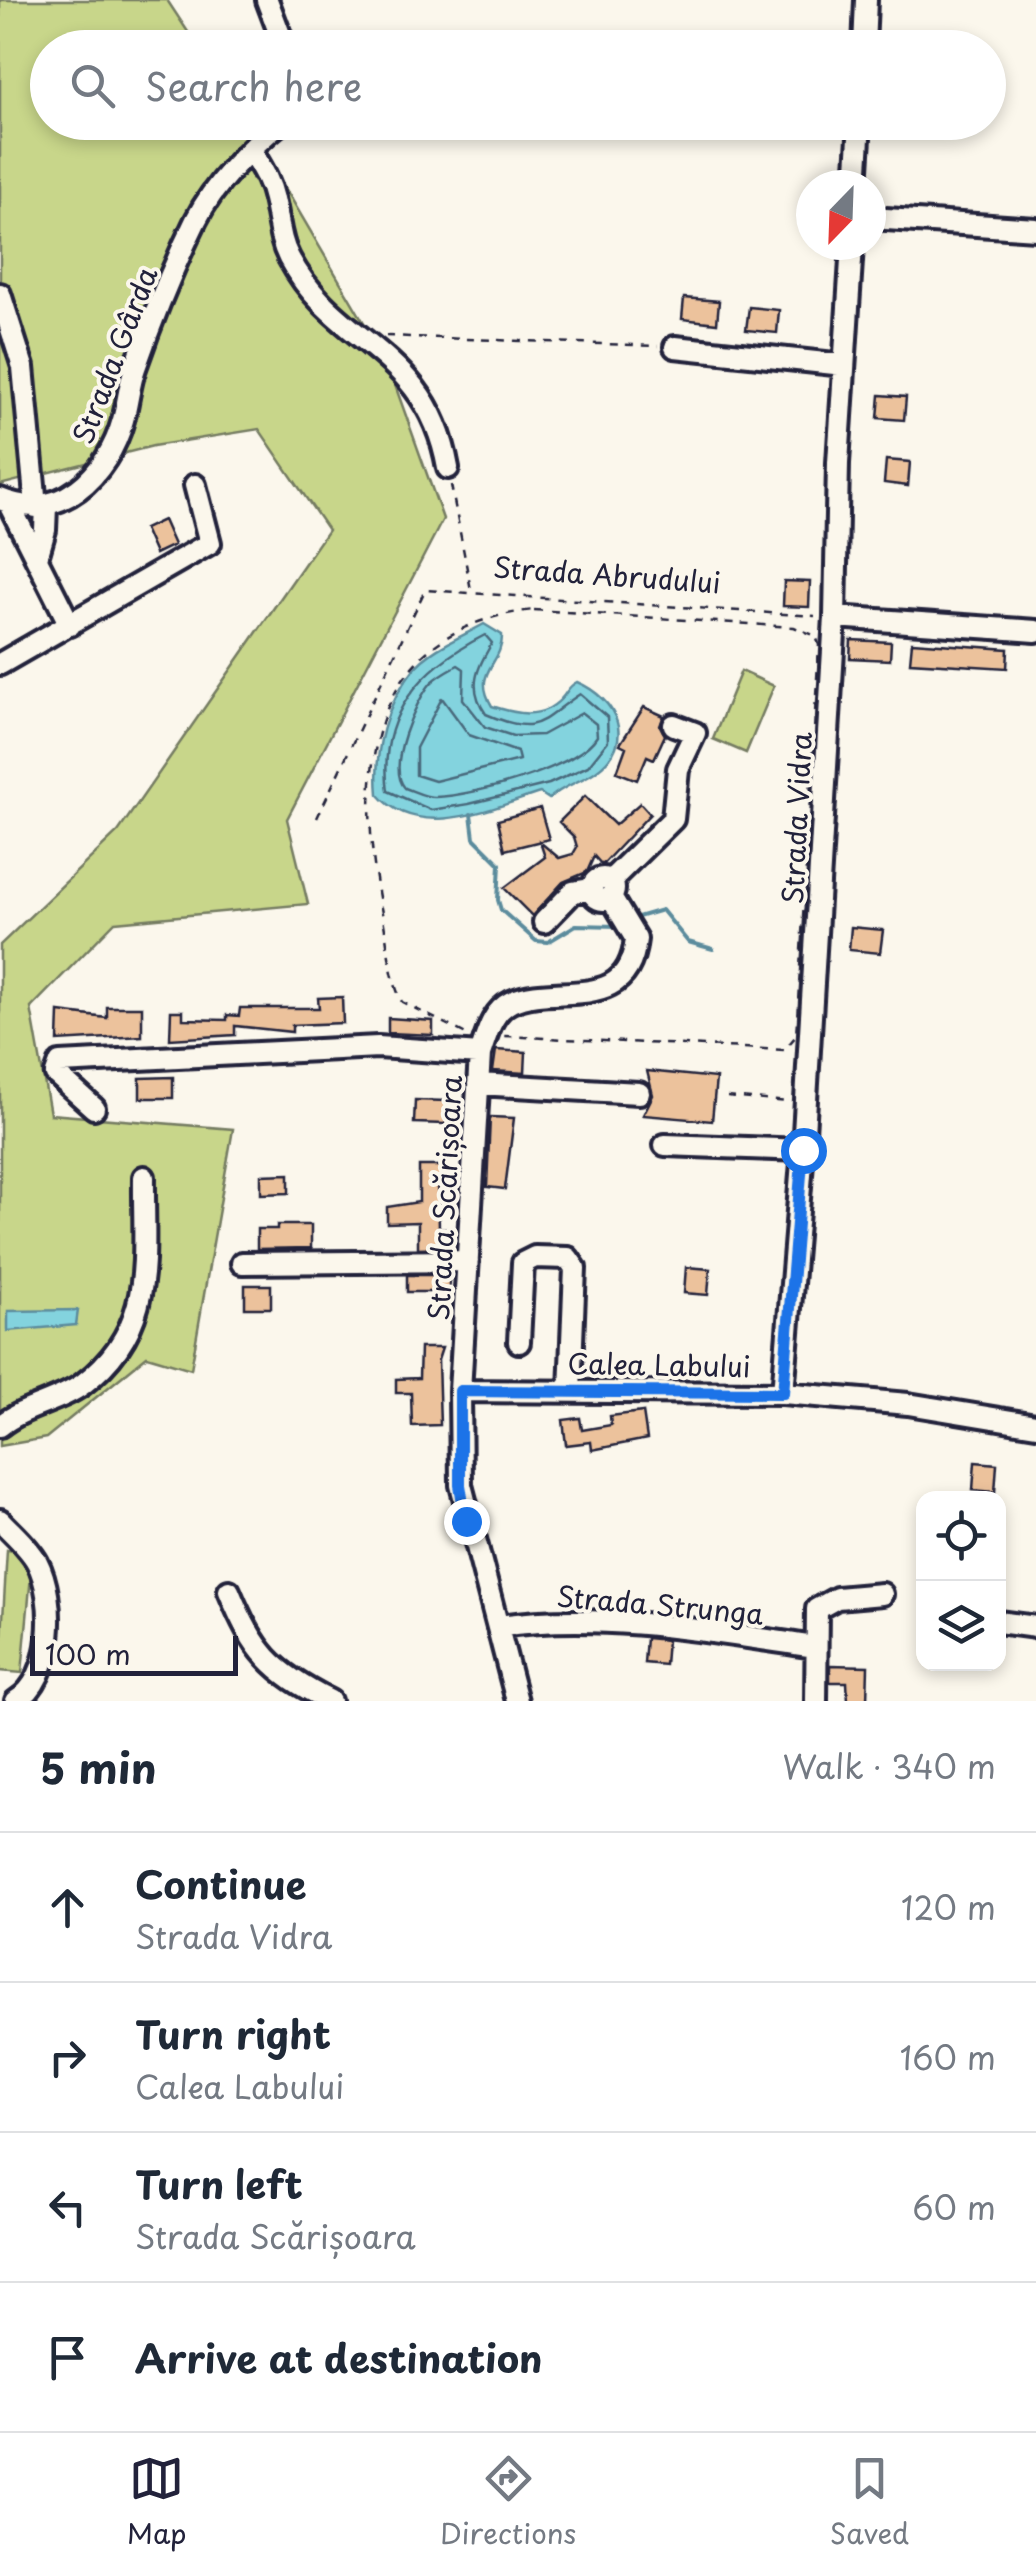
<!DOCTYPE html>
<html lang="en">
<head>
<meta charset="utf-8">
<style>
	:root { --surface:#fff; --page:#f2f2f3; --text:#1f2937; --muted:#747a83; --line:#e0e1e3; --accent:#22223b }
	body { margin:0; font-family:"Playpen Sans",sans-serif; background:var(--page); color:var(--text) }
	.controls { position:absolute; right:30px; bottom:30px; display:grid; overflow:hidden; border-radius:20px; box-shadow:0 5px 15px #0003 }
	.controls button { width:90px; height:90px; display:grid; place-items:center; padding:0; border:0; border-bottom:2px solid var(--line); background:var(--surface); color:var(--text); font:50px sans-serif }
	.compass { position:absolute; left:796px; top:170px; width:90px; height:90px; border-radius:50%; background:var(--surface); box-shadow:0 5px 15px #0003; rotate:203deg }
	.scale { position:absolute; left:30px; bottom:25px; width:208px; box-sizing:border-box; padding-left:10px; border:5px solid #22223b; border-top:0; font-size:28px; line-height:35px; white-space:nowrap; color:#22223b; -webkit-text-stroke:8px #fbf7ec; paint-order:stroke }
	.stop { position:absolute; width:30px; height:30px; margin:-22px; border:8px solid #1a73e8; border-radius:50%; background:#fff }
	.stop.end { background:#1a73e8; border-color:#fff; box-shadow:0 2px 10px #0008 }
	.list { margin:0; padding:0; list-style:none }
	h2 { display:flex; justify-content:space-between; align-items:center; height:130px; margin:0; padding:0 40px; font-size:42px }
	h2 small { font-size:32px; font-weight:400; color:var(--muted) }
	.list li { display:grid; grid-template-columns:65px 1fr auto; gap:30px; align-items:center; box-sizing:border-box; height:150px; padding:0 40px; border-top:2px solid var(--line) }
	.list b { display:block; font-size:38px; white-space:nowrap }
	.list p { margin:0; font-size:32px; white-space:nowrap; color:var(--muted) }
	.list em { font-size:32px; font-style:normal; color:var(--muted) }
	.icon { flex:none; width:55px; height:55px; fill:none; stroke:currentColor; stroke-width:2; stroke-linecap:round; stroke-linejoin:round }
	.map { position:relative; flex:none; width:1036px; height:1701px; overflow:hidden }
	.search { position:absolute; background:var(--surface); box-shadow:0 5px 15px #0003; left:30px; right:30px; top:30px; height:110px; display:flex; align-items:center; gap:25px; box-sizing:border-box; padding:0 35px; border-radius:55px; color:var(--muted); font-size:38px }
	.sheet { height:730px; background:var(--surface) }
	nav { display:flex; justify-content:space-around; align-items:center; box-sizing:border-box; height:140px; border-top:2px solid var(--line); background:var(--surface); font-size:28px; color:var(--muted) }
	nav a { display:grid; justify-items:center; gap:5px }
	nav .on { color:var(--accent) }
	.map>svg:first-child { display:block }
</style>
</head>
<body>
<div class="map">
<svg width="1036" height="1701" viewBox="0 0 1036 1701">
	<rect width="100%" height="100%" fill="#fbf7ec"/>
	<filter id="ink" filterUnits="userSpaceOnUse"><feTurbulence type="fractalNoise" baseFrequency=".01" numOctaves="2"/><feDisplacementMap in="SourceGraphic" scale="20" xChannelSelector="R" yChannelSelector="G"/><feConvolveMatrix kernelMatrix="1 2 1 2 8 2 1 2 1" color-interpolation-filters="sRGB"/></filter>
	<g filter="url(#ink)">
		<path fill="#c8d68a" stroke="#757c62" stroke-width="2.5" d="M0,0h167l31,47 -150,1v74l199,1 139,237 57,159 -156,300 21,85 -193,18 -84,86 19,106 183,15 -42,240 -44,-13 -101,82 -46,8v-501l118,-113 210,-302 -69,-101 -106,17 -153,39z
			M741,671l33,15 -28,67 -33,-14z
			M7,1550l16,2 8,23 -9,98 -22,-2z"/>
		<path fill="#83d3de" stroke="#5c8c9d" stroke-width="2.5" d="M484,624l18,11c1,30 -31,36 -10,71 24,8 49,14 69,-7 7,-7 6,-12 16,-17 40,17 60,60 19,89 -15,11 -33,14 -47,28l-9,-6c-48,15 -122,49 -162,1 -4,-43 7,-89 35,-124 17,-21 48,-33 71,-46z
			M78,1310l-2,15 -68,6v-20z"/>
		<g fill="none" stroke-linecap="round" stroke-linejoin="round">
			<path stroke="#49697c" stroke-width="2.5" d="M485,635l7,8c-15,26 -25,44 -6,71 55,24 55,5 94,-20l27,23 1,24 -20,25 -39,18 -80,20 -38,6 -43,-19c-11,-77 34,-124 97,-156z
				M458,665l6,4 -1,30 22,28 28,9 29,-1 40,-22 14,11 1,12c-20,32 -123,60 -162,61 -10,0 -21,-6 -30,-9 -19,-21 10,-86 26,-105 8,-8 18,-13 27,-18z
				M442,698l27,37 48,17 2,8 -84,21 -19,-6v-27z"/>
			<path stroke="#5c8c9d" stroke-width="4" d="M471,814l3,24 26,26 -2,36 3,10 35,31 12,1 28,-17 42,1
				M631,919l31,-9 26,32 25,7"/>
		</g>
		<path fill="#ecc29c" stroke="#22223b" stroke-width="2.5" d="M684,298l35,3 -2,22 -35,-4z
			M749,307l30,3 -2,23 -31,-3z
			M880,395l26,2 -2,23 -26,-2z
			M886,460l24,2 -2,24 -24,-3z
			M163,520l11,25 -19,9 -11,-25z
			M784,581l26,1 -1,25 -26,-1z
			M851,640l40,2 -1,18 -40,-2z
			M912,642l96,7 -1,19 -97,-6z
			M644,707l20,9 -4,10 5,9 -11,24 -7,-3 -10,24 -20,-8 9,-25 -6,-3z
			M585,796l30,29 25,-22 10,11 -48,51 -8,-9 -7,16 -24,10 -31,34 -28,-28 41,-31 -5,-15 19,16 14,-4 4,-7 -3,-10 -15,-15z
			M540,808l9,31 -44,11 -7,-30z
			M851,927l32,3 -3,23 -31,-3z
			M342,997l1,26 -51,2v7l-57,-6v9l-65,4 1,-28h12v8l44,1v-5l12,1 1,-8h79l-1,-10z
			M107,1007h35v29l-84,5 1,-29 48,6z
			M388,1018l45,3v14l-45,-2z
			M496,1050l30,2 -1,21 -32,-2z
			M647,1071l69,7 -4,43 -69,-6 10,-20z
			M173,1077v21h-33v-20z
			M415,1100l32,1 -1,23 -32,-1z
			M490,1117l24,1 -9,71 -18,-2z
			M419,1166h25v22h-6l1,40h9v19l-30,1v-26l-31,1v-16l32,-5z
			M289,1174v19l-28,1v-19z
			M277,1225h34v23l-54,1v-20h20z
			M686,1267l24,2 -2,26 -24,-2z
			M407,1275h42v17h-42z
			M245,1285h26v23h-26z
			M420,1348h22l-4,12 2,65 -28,1 -1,-33h-15v-14l23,-1z
			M643,1412l4,27 -55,11 -1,-8 -25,3 -3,-25 17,-2 2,12 29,-5 -1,-9z
			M975,1462l22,2 -2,28 -22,-2z
			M646,1638l21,2 -2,25 -21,-2z
			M830,1665l38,1 -1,35h-19l-1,-19h-17z"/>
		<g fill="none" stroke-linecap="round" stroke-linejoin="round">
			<g stroke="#22223b" stroke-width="28">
				<path id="minor" d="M267,0l18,48
					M864,48l2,-48
					M251,150c9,16 19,30 23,49 5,20 5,40 15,59 47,89 138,90 159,210
					M856,185l4,-63
					M871,218l165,11
					M0,294l23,73 13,140
					M675,347l169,18
					M0,499c59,25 108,-24 123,-79 5,-17 6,-35 12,-52 17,-49 38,-101 61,-148 18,-36 54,-73 85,-98
					M8,502l62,123
					M37,558l8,-28 1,-24
					M835,617l201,14
					M0,664l210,-121 -15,-58
					M592 889a11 11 0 1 1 22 0a11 11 0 1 1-22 0Z
					M610,881l63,-62 5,-50 17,-36 -21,-8
					M544,922l29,-30 19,-3
					M478,1084l161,9
					M94,1108l-38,-34 4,-11 318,-16 102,7
					M665,1145l138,5
					M242,1263l226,-2
					M519,1342l4,-79 12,-6 33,1 7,10 -5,123
					M460,1391l323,2 125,11 128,21
					M783,1393l20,-243 32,-533 3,-154 14,-218
					M0,1426c25,-20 59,-24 83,-42 74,-56 60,-125 61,-207
					M0,1520c12,13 28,26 37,42 19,36 18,116 -21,139
					M229,1591c25,61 42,80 101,110
					M998,1622l38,5
					M499,1626c104,-15 213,6 316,21
					M517,1701l-56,-216 -1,-94 20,-337c7,-19 11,-42 31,-52 45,-21 117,14 125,-63l-26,-43
					M816,1701l1,-92 20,-11 45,-4"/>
			</g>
			<path stroke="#22223b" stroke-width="2.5" stroke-dasharray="8 8" stroke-linecap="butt" d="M386,336l272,10
				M451,485l20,105
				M534,610l260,17 22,9 3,9 -23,391 -12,14 -318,-16 -64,-32c-13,-25 -14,-61 -20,-89 -28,-137 -17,-286 152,-303z
				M317,818l108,-228 390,26
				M727,1097l62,5"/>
			<use href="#minor" stroke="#fbf7ec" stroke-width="20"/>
		</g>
	</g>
	<g fill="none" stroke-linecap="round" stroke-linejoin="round" filter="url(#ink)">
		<path stroke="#1a73e8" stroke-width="12" d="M466,1521l-6,-36v-94l323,2 20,-243"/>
	</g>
	<g text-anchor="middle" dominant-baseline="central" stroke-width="8" stroke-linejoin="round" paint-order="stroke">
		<g font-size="28" fill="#22223b" stroke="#fbf7ec">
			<text transform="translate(114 355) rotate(-69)">Strada Gârda</text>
			<text transform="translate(607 574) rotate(4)">Strada Abrudului</text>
			<text transform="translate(796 818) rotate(-87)">Strada Vidra</text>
			<text transform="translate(444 1198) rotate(-87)">Strada Scărișoara</text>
			<text transform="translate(659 1364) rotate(1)">Calea Labului</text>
			<text transform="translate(660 1604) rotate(5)">Strada Strunga</text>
		</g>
	</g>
</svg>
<div class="controls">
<button><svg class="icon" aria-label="locate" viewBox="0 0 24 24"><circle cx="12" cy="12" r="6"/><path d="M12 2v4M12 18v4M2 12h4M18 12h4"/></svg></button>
<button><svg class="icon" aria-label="layers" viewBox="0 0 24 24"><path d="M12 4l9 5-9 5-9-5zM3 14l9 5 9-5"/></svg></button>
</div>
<svg class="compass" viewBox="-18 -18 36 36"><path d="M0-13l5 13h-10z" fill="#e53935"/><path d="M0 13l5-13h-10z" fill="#747a83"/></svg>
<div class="scale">100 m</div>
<div class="stop" style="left:803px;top:1150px"></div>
<div class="stop end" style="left:466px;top:1521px"></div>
<div class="search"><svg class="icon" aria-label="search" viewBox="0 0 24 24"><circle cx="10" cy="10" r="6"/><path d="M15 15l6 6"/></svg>Search here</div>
</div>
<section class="sheet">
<h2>5 min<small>Walk · 340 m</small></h2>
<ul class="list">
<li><svg class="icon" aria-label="ahead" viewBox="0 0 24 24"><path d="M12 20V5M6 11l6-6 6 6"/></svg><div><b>Continue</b><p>Strada Vidra</p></div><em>120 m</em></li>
<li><svg class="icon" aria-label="right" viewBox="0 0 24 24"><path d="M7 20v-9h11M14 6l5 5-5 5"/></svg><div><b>Turn right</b><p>Calea Labului</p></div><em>160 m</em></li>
<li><svg class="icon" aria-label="left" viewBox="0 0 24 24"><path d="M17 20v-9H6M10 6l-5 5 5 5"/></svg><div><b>Turn left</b><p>Strada Scărișoara</p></div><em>60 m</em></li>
<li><svg class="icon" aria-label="arrive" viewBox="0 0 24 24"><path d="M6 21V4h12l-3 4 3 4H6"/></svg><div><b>Arrive at destination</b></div></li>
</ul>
</section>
<nav>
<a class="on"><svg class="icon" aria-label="map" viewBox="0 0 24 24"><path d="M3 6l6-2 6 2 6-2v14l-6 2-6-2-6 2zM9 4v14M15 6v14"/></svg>Map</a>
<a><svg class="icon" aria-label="directions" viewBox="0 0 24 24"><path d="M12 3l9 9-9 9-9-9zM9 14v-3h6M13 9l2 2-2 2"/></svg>Directions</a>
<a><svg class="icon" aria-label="saved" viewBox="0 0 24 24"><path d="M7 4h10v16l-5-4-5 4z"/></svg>Saved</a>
</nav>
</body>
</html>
